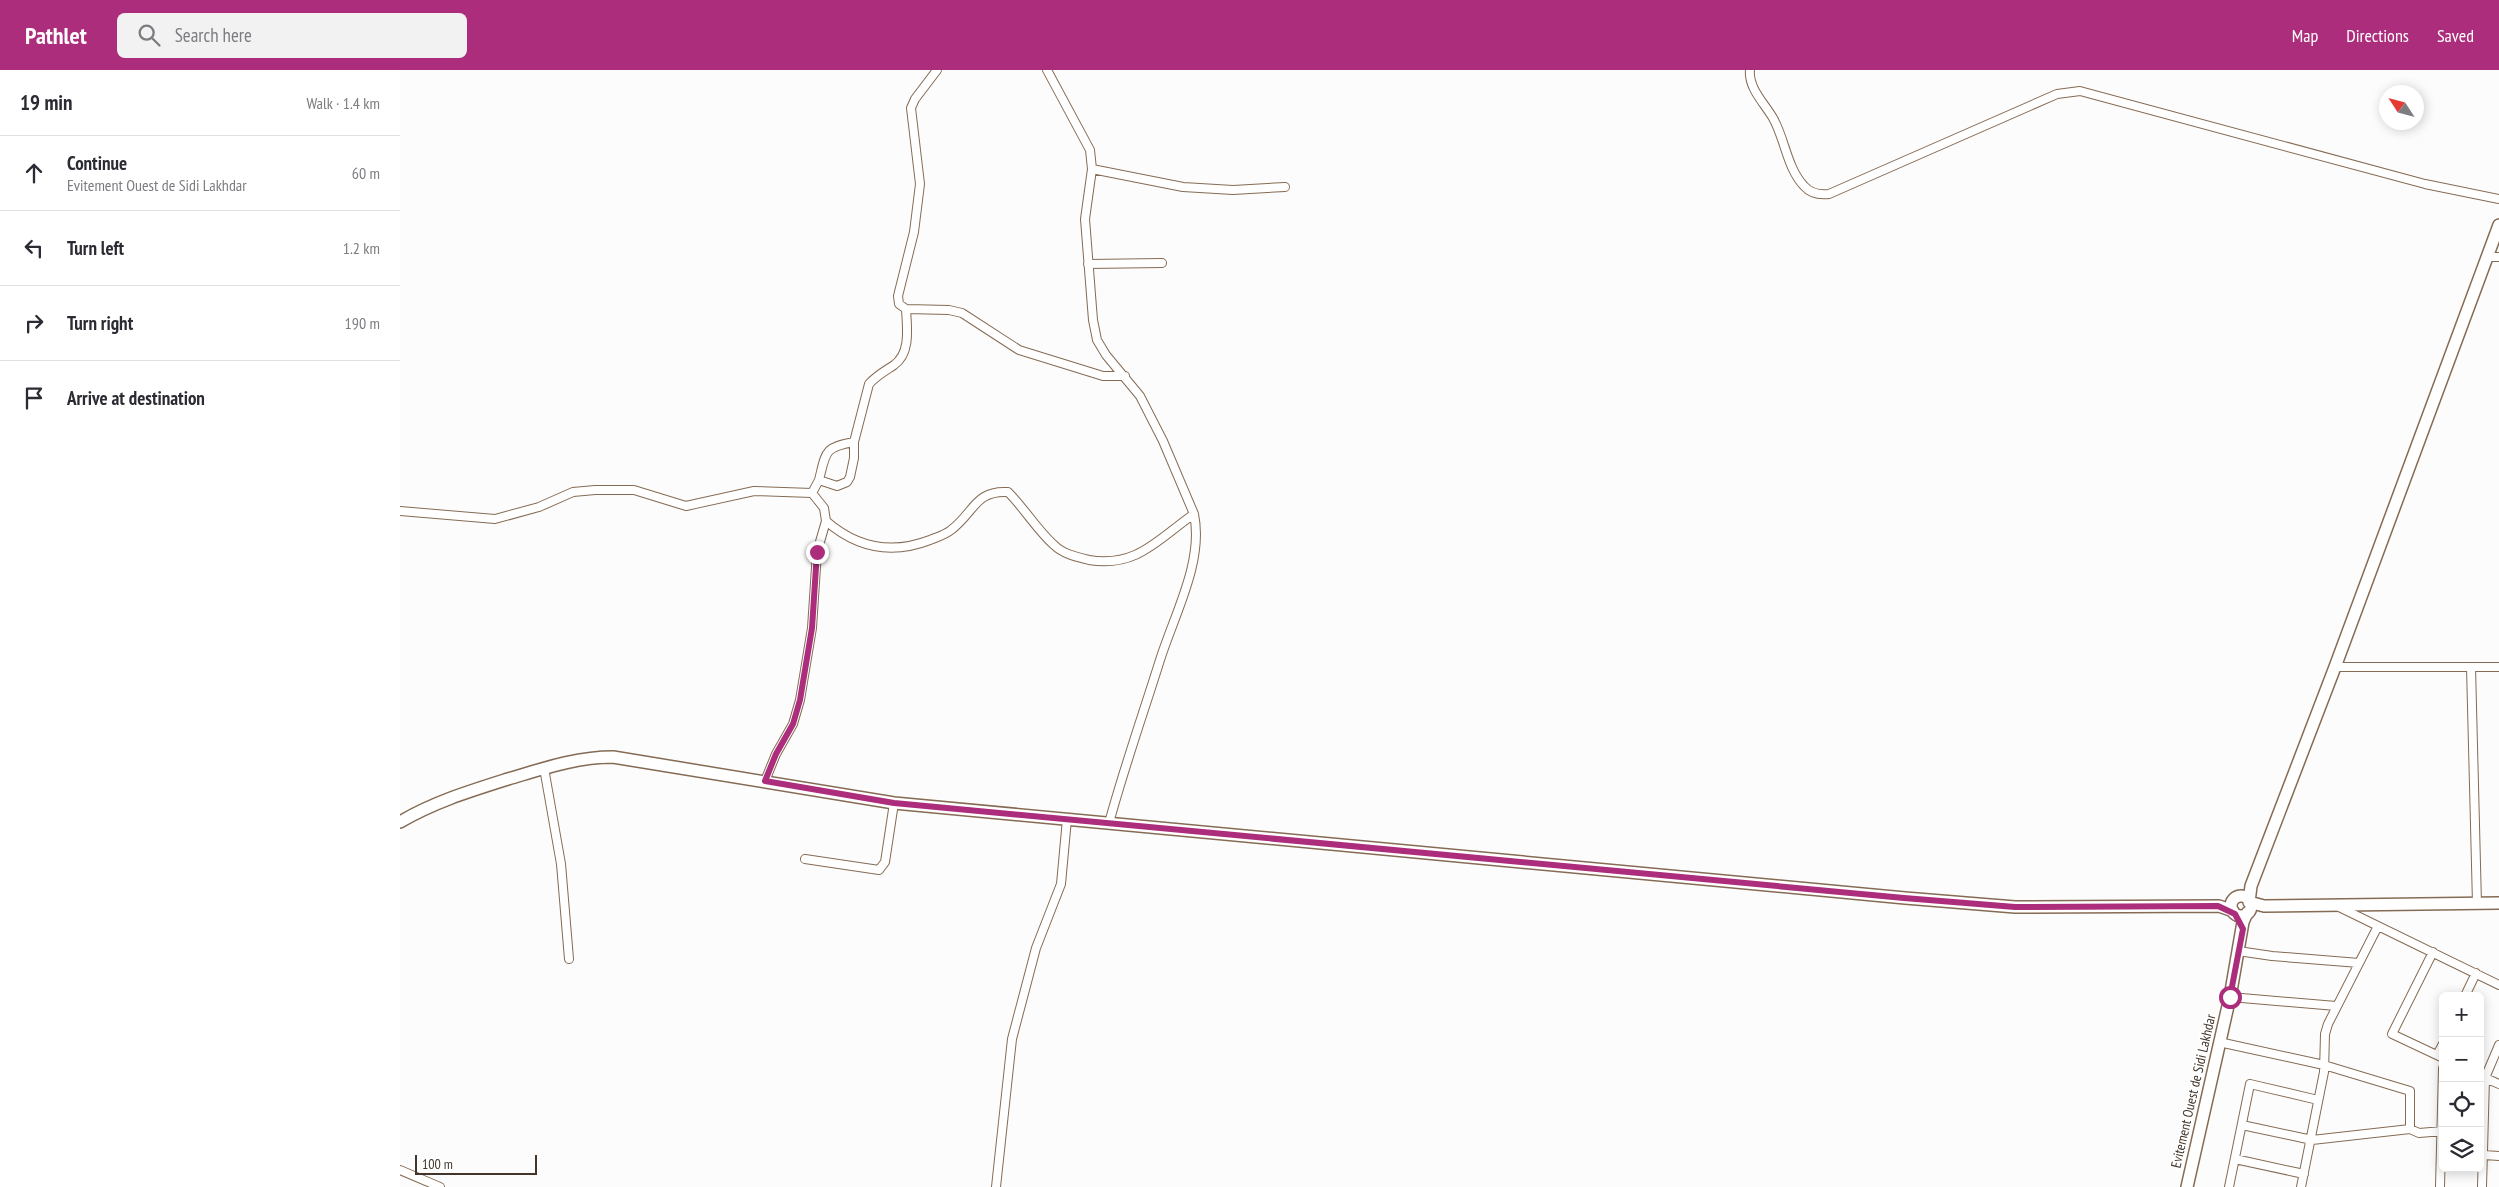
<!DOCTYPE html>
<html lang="en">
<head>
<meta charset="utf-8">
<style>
	:root { --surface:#fff; --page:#f2f2f3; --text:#2b2b33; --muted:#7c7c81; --line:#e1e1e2; --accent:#ac2d7c }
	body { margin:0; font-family:"PT Sans Narrow",sans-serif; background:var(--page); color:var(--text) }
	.controls { position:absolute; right:15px; bottom:15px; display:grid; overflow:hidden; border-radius:8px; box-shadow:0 2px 12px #0003 }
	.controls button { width:45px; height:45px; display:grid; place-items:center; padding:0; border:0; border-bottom:1px solid var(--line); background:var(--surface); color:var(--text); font:25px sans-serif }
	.compass { position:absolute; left:1979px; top:15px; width:45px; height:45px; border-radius:50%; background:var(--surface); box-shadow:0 2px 12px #0003; rotate:306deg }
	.scale { position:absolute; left:15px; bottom:12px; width:122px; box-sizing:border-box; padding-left:5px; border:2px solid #42362c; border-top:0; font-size:14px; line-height:18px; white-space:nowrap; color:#42362c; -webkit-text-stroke:4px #fff; paint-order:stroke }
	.stop { position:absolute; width:15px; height:15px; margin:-11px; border:4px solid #ac2d7c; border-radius:50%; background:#fff }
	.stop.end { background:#ac2d7c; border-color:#fff; box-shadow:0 1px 5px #0008 }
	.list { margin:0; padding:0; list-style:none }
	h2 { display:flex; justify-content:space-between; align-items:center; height:65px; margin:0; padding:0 20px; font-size:21px }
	h2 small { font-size:16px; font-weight:400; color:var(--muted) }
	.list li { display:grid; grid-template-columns:32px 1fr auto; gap:15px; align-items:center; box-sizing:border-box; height:75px; padding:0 20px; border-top:1px solid var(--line) }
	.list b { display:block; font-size:19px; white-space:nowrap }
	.list p { margin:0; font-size:16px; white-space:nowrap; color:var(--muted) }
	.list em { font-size:16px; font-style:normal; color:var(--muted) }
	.icon { flex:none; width:28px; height:28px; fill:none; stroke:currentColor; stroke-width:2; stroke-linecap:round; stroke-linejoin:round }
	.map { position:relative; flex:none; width:2099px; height:1117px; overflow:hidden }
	header { display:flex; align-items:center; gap:30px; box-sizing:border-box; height:70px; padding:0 25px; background:var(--accent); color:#fff }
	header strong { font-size:24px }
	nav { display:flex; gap:28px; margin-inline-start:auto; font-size:18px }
	.search { width:350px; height:45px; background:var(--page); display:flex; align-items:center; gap:12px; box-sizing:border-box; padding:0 18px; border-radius:8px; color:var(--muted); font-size:19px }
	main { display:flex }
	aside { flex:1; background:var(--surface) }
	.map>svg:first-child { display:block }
</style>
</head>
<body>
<header>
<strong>Pathlet</strong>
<div class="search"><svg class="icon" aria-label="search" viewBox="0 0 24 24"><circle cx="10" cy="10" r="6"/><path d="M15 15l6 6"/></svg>Search here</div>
<nav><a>Map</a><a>Directions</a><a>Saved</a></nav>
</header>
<main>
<aside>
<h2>19 min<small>Walk · 1.4 km</small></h2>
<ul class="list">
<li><svg class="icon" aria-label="ahead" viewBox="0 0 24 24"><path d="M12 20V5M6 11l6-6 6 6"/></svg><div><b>Continue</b><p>Evitement Ouest de Sidi Lakhdar</p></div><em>60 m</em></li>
<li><svg class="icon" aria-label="left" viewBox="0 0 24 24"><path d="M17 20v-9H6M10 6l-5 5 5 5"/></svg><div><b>Turn left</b></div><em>1.2 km</em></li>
<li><svg class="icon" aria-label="right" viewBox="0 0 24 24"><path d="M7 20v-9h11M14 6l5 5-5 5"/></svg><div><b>Turn right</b></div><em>190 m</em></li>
<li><svg class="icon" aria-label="arrive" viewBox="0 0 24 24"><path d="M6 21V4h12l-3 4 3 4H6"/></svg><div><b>Arrive at destination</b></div></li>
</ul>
</aside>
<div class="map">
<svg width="2099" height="1117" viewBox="0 0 2099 1117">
	<rect width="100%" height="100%" fill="#fcfcfc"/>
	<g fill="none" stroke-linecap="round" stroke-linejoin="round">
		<g stroke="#856b54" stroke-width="10">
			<path id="street" d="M647,0l43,80 2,19 -7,50 8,101 4,20 9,15 34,41 23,45 31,73c10,48 -20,101 -34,146 -17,54 -36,108 -51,163
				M1350,0c-2,18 15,34 23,48 12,21 14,50 31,68 7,8 16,9 25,8l228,-100 23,-3 345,93 74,15
				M692,99l91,18 50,3 52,-3
				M2087,187h12
				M688,194l74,-1
				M506,239l-7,-5 -1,-8 16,-64 6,-48 -9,-76 4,-9 22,-29
				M419,410c7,-28 5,-33 35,-38
				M412,423l7,-13 18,6 10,-4 3,-5 4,-19v-16l15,-58c7,-8 16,-13 25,-19 17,-12 13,-37 12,-56l43,1 13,3 57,37 84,26h22
				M0,441l95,8 44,-12 34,-15 22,-2h39l52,16 68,-15 58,2 12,15 2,13c31,27 65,34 104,19 7,-3 15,-5 21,-10 23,-17 24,-40 57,-38 17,17 29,38 46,53 9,9 23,12 35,15 48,8 69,-21 105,-46
				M1935,597h164
				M2071,597l6,237
				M144,698l17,96 8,95
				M365,711l11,-27 17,-30 7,-24 12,-72 5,-76 9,-31
				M405,789l74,11 6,-8 9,-59
				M1939,837l160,78
				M1838,881l34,5 87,7
				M2033,882l-41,82 51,24
				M2065,926l11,-23
				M1830,927l106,9
				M1819,972l105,23 86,26v38
				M2037,985l6,-11
				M2083,1007l16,7
				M1842,1055l70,15 98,-11 9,4 24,-2
				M2084,1085l15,1
				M1835,1089l69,15
				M0,1100l40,17
				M596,1117l16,-148 24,-91 25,-64 6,-65
				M1829,1117l21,-103 68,16
				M1901,1117l23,-115 1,-38 3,-10 50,-98
				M2040,1117l3,-119
				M2082,1117l3,-109 14,-33"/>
		</g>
		<g stroke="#856b54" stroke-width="14">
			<path id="secondary" d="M2099,155l-164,442 -84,219 -2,16 15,4 235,-3
				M0,752c34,-20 70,-31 108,-43 34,-10 68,-22 105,-22l281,46 1011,95 110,9 204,-1 14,5
				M1831 836a10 10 0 1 1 20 0a10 10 0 1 1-20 0Z
				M1787,1117l43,-190 13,-75 4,-9"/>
		</g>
		<use href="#street" stroke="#fff" stroke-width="8"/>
		<use href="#secondary" stroke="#fff" stroke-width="11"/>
	</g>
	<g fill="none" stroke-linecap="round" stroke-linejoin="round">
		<path stroke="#ac2d7c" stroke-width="6" d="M417,482l-5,76 -12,72 -7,24 -17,30 -11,27 129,22 1010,95 111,9 203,-1 17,8 8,15 -13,68"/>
	</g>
	<g text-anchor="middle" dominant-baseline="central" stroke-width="4" stroke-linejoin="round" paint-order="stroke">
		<g font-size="14" fill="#42362c" stroke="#fff">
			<text transform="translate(1793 1021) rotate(-77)">Evitement Ouest de Sidi Lakhdar</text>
		</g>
	</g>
</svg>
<div class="controls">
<button>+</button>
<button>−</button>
<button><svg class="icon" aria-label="locate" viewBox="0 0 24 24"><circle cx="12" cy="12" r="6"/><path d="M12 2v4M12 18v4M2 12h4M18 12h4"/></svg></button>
<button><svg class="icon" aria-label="layers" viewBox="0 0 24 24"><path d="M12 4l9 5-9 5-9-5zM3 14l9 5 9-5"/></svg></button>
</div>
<svg class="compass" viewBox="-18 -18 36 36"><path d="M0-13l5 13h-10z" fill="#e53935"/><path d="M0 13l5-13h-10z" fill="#7c7c81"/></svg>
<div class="scale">100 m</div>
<div class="stop" style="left:1830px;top:927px"></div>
<div class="stop end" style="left:417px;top:482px"></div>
</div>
</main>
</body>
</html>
